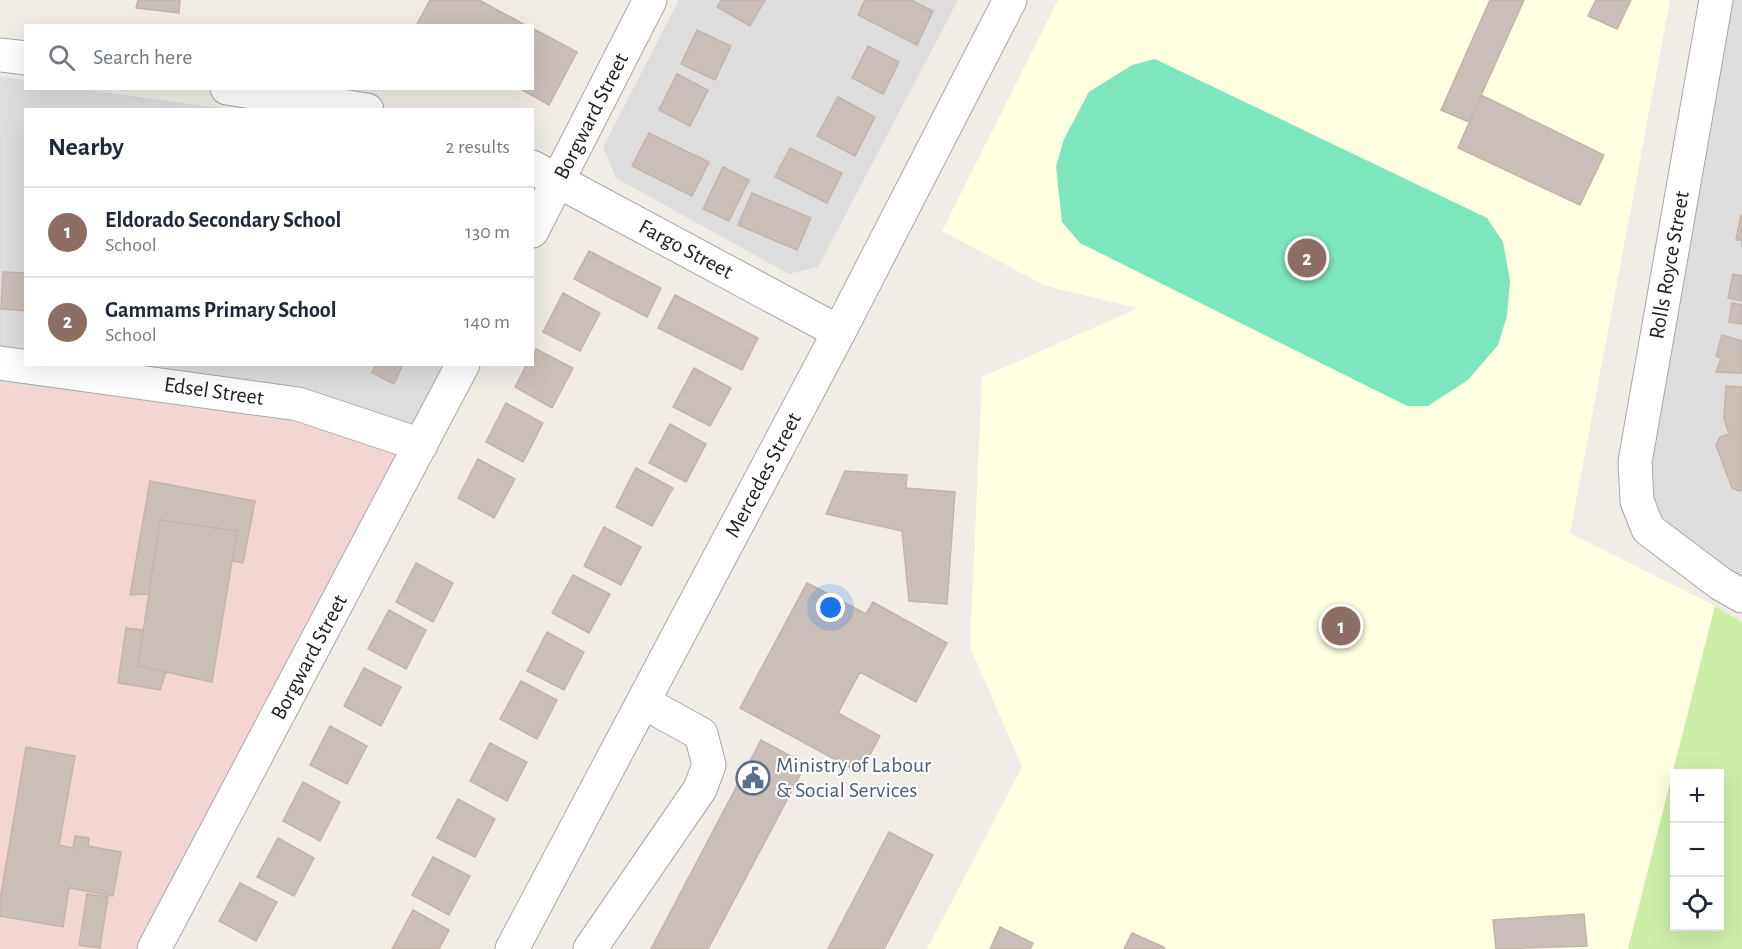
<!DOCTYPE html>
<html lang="en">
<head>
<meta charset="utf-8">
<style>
	:root { --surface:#fff; --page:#f2f2f3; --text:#1f2937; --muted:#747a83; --line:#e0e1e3; --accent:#0f766e }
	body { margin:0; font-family:"Alegreya Sans",sans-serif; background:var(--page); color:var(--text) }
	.controls { position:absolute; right:18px; bottom:18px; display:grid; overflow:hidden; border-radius:0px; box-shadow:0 6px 24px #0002 }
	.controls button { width:54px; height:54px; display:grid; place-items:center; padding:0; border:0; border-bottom:2px solid var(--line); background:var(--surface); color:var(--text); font:30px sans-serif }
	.you { position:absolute; left:831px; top:608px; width:21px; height:21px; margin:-15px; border:4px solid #fff; border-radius:50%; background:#1a73e8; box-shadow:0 0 0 9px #1a73e833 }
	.badge { display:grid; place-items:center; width:39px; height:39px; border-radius:50%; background:var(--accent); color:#fff; font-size:20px; font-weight:700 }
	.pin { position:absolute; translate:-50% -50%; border:3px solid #fff; box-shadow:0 2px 6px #0006 }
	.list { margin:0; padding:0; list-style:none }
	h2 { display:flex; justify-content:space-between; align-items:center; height:78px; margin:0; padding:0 24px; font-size:26px }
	h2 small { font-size:20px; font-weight:400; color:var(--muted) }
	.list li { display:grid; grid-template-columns:39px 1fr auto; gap:18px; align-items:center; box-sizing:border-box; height:90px; padding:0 24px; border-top:2px solid var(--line) }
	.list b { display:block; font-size:22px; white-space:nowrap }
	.list p { margin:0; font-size:20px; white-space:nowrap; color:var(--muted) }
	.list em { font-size:20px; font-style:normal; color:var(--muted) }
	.icon { flex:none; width:33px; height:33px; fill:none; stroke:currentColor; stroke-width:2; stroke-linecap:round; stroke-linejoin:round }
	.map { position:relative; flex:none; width:1742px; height:949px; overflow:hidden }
	.search { position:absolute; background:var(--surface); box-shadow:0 6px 24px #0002; left:24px; top:24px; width:510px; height:66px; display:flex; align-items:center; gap:15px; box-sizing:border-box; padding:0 21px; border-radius:0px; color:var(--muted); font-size:22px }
	.panel { position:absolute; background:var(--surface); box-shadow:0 6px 24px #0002; left:24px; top:108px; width:510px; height:258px; border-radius:0px }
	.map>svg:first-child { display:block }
</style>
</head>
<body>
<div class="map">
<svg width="1742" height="949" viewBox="0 0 1742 949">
	<rect width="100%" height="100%" fill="#f1ede6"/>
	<path fill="#dedddd" d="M679,0h279l-140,267 -29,7 -173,-96 -13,-31z
		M1716,0h26v596l-94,-67 -13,-67z
		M0,77l25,3 1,8 55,1 146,20 -201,1v254l416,1 -39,90 -142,-44 -261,-28z"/>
	<path fill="#f3d5d4" d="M0,383l261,28 142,44 -262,494h-141z"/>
	<path fill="#ffffe1" d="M1058,0h612l-100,533 145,73 -87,343h-701l95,-182 -52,-120 12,-270 156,-69 -92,-22 -104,-55z"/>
	<path fill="#ccefa8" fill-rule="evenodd" d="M1715,606l27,16v327h-114zM1674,774h46v152h-46z"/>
	<path fill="#7de6bd" d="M1155,59l332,159 16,24 7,39 -3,35 -9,29 -30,35 -40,26h-21l-327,-163 -18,-21 -6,-55 8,-28 25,-47 43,-27z"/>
	<path fill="#cabfb8" stroke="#c4b3a6" stroke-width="1.5" d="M138,0h42l-1,13 -43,-5z
		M430,0h49l48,26h-111z
		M721,0h44l-15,26 -33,-19z
		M865,0h46l22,11 -16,34 -59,-30z
		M1490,0h34l-55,122 -28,-12z
		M1596,0h35l-14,29 -29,-13z
		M532,28l45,24 -28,53 -30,-17h13z
		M697,30l34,16 -16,34 -34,-16z
		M868,46l31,16 -16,32 -31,-16z
		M677,74l31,16 -18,36 -31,-16z
		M1481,95l123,60 -24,50 -122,-57z
		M838,97l37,20 -20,39 -38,-20z
		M649,133l60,29 -17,34 -60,-30z
		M790,148l52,25 -15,30 -52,-26z
		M723,167l26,13 -20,41 -26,-12z
		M752,193l59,25 -14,32 -59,-25z
		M1741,215h1v32v-7h-6z
		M589,251l72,37 -14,29 -73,-38z
		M3,272l23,1v38l-25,-2z
		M1733,274l9,2v25l-14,-3z
		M563,293l37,20 -20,38 -37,-19z
		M675,295l83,43 -16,32 -84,-42z
		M1732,303l10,2v19l-13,-2z
		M1722,335l20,6v32l-26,-1 5,-14 -5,-2z
		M536,349l37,19 -21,40 -37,-21 12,-23h5z
		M376,364h27l-9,20 -22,-11z
		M694,368l37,20 -21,38 -37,-19z
		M1726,386l16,1v103l-3,1 -7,-3 -16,-43 4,-8 9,-3 -5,-15z
		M506,403l37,20 -20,39 -37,-20z
		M670,424l36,20 -20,38 -37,-19z
		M478,459l37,20 -21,39 -36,-20z
		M636,468l37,20 -21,38 -36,-19z
		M845,471l62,4 -1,13 49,4 -8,112 -38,-3 -7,-70 -76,-17z
		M150,481l105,20 -12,62 -11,-2 5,-30 -77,-11 -11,74 -19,1z
		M160,520l77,11 -25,151 -74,-16z
		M604,527l37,20 -20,38 -37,-19z
		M416,563l37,20 -20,39 -37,-20z
		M573,575l37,19 -21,39 -37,-20z
		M807,583l59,31 7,-12 74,41 -31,59 -56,-30 -22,41 42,23 -20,37 -120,-65z
		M389,610l37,20 -20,39 -38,-20z
		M126,628l17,2 -5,36 28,6 -6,18 -42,-7z
		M547,632l37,20 -20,38 -37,-19z
		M364,668l37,19 -20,39 -37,-20z
		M521,681l36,19 -20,39 -37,-20z
		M330,726l37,20 -20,38 -37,-19z
		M761,740l45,24 -98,185h-57z
		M490,743l37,19 -20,39 -37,-20z
		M26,747l49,9 -16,89 14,3 2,-12 14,2 -1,8 33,6 -8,44 -44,-8 -6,39 -63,-11v-16z
		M303,782l37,20 -20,39 -37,-20z
		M458,799l37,20 -20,38 -38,-19z
		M889,832l44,23 -49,94h-56z
		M278,838l36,20 -20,38 -37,-19z
		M433,857l37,19 -21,39 -37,-20z
		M240,883l37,19 -21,39 -37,-20z
		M87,894l21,3 -8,51 -21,-3z
		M413,910l36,20 -10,19h-47z
		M1584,914l3,32 -91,3 -3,-29z
		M1000,927l33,16 -3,6h-40z
		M1132,933l27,12 6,3 -41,1z"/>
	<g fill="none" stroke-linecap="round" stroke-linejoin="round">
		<g stroke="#a7a7a7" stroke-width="35">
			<path id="minor" d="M1716,0l-81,462 2,39 11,28 73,55 21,12
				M0,55l26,3
				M227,88l140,22
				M532,167l307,165
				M532,231l118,-231
				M0,363l298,41 123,41
				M154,949l309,-585
				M512,949l327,-617 171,-332
				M590,949l110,-160 9,-24 -8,-31 -58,-32"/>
		</g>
		<use href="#minor" stroke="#fff" stroke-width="33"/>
	</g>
	<defs>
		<g id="civic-ring" transform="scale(1.725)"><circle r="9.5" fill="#fff" stroke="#5c6f8a" stroke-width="1.5"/><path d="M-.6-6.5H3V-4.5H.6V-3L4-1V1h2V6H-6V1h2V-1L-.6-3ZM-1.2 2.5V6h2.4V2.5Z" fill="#5c6f8a"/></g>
	</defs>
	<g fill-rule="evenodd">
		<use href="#civic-ring" x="753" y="778"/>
	</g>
	<g text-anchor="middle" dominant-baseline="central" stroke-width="4.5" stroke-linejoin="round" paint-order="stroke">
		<g font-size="22" fill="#202020" stroke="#fff">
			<text transform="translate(591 116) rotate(-63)">Borgward Street</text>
			<text transform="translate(686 249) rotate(28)">Fargo Street</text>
			<text transform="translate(1669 265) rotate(-80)">Rolls Royce Street</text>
			<text transform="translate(214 391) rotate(8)">Edsel Street</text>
			<text transform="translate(763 475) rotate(-62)">Mercedes Street</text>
			<text transform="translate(309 657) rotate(-62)">Borgward Street</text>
		</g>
		<g font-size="22" fill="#4e5e75" stroke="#fff" text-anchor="start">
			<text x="776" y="765">Ministry of Labour<tspan x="776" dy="25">&amp; Social Services</tspan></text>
		</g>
	</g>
</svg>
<div class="controls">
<button>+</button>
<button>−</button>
<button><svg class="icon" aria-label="locate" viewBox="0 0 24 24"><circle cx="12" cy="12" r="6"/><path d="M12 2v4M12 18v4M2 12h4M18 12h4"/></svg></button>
</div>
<div class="you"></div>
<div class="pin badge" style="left:1341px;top:626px;background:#8d6e63">1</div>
<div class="pin badge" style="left:1307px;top:258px;background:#8d6e63">2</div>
<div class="search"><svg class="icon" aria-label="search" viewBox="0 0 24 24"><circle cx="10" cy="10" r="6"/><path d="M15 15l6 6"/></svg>Search here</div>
<section class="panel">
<h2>Nearby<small>2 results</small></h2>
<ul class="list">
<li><span class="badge" style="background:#8d6e63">1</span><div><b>Eldorado Secondary School</b><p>School</p></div><em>130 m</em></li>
<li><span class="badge" style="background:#8d6e63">2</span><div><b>Gammams Primary School</b><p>School</p></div><em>140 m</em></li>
</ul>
</section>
</div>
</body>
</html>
